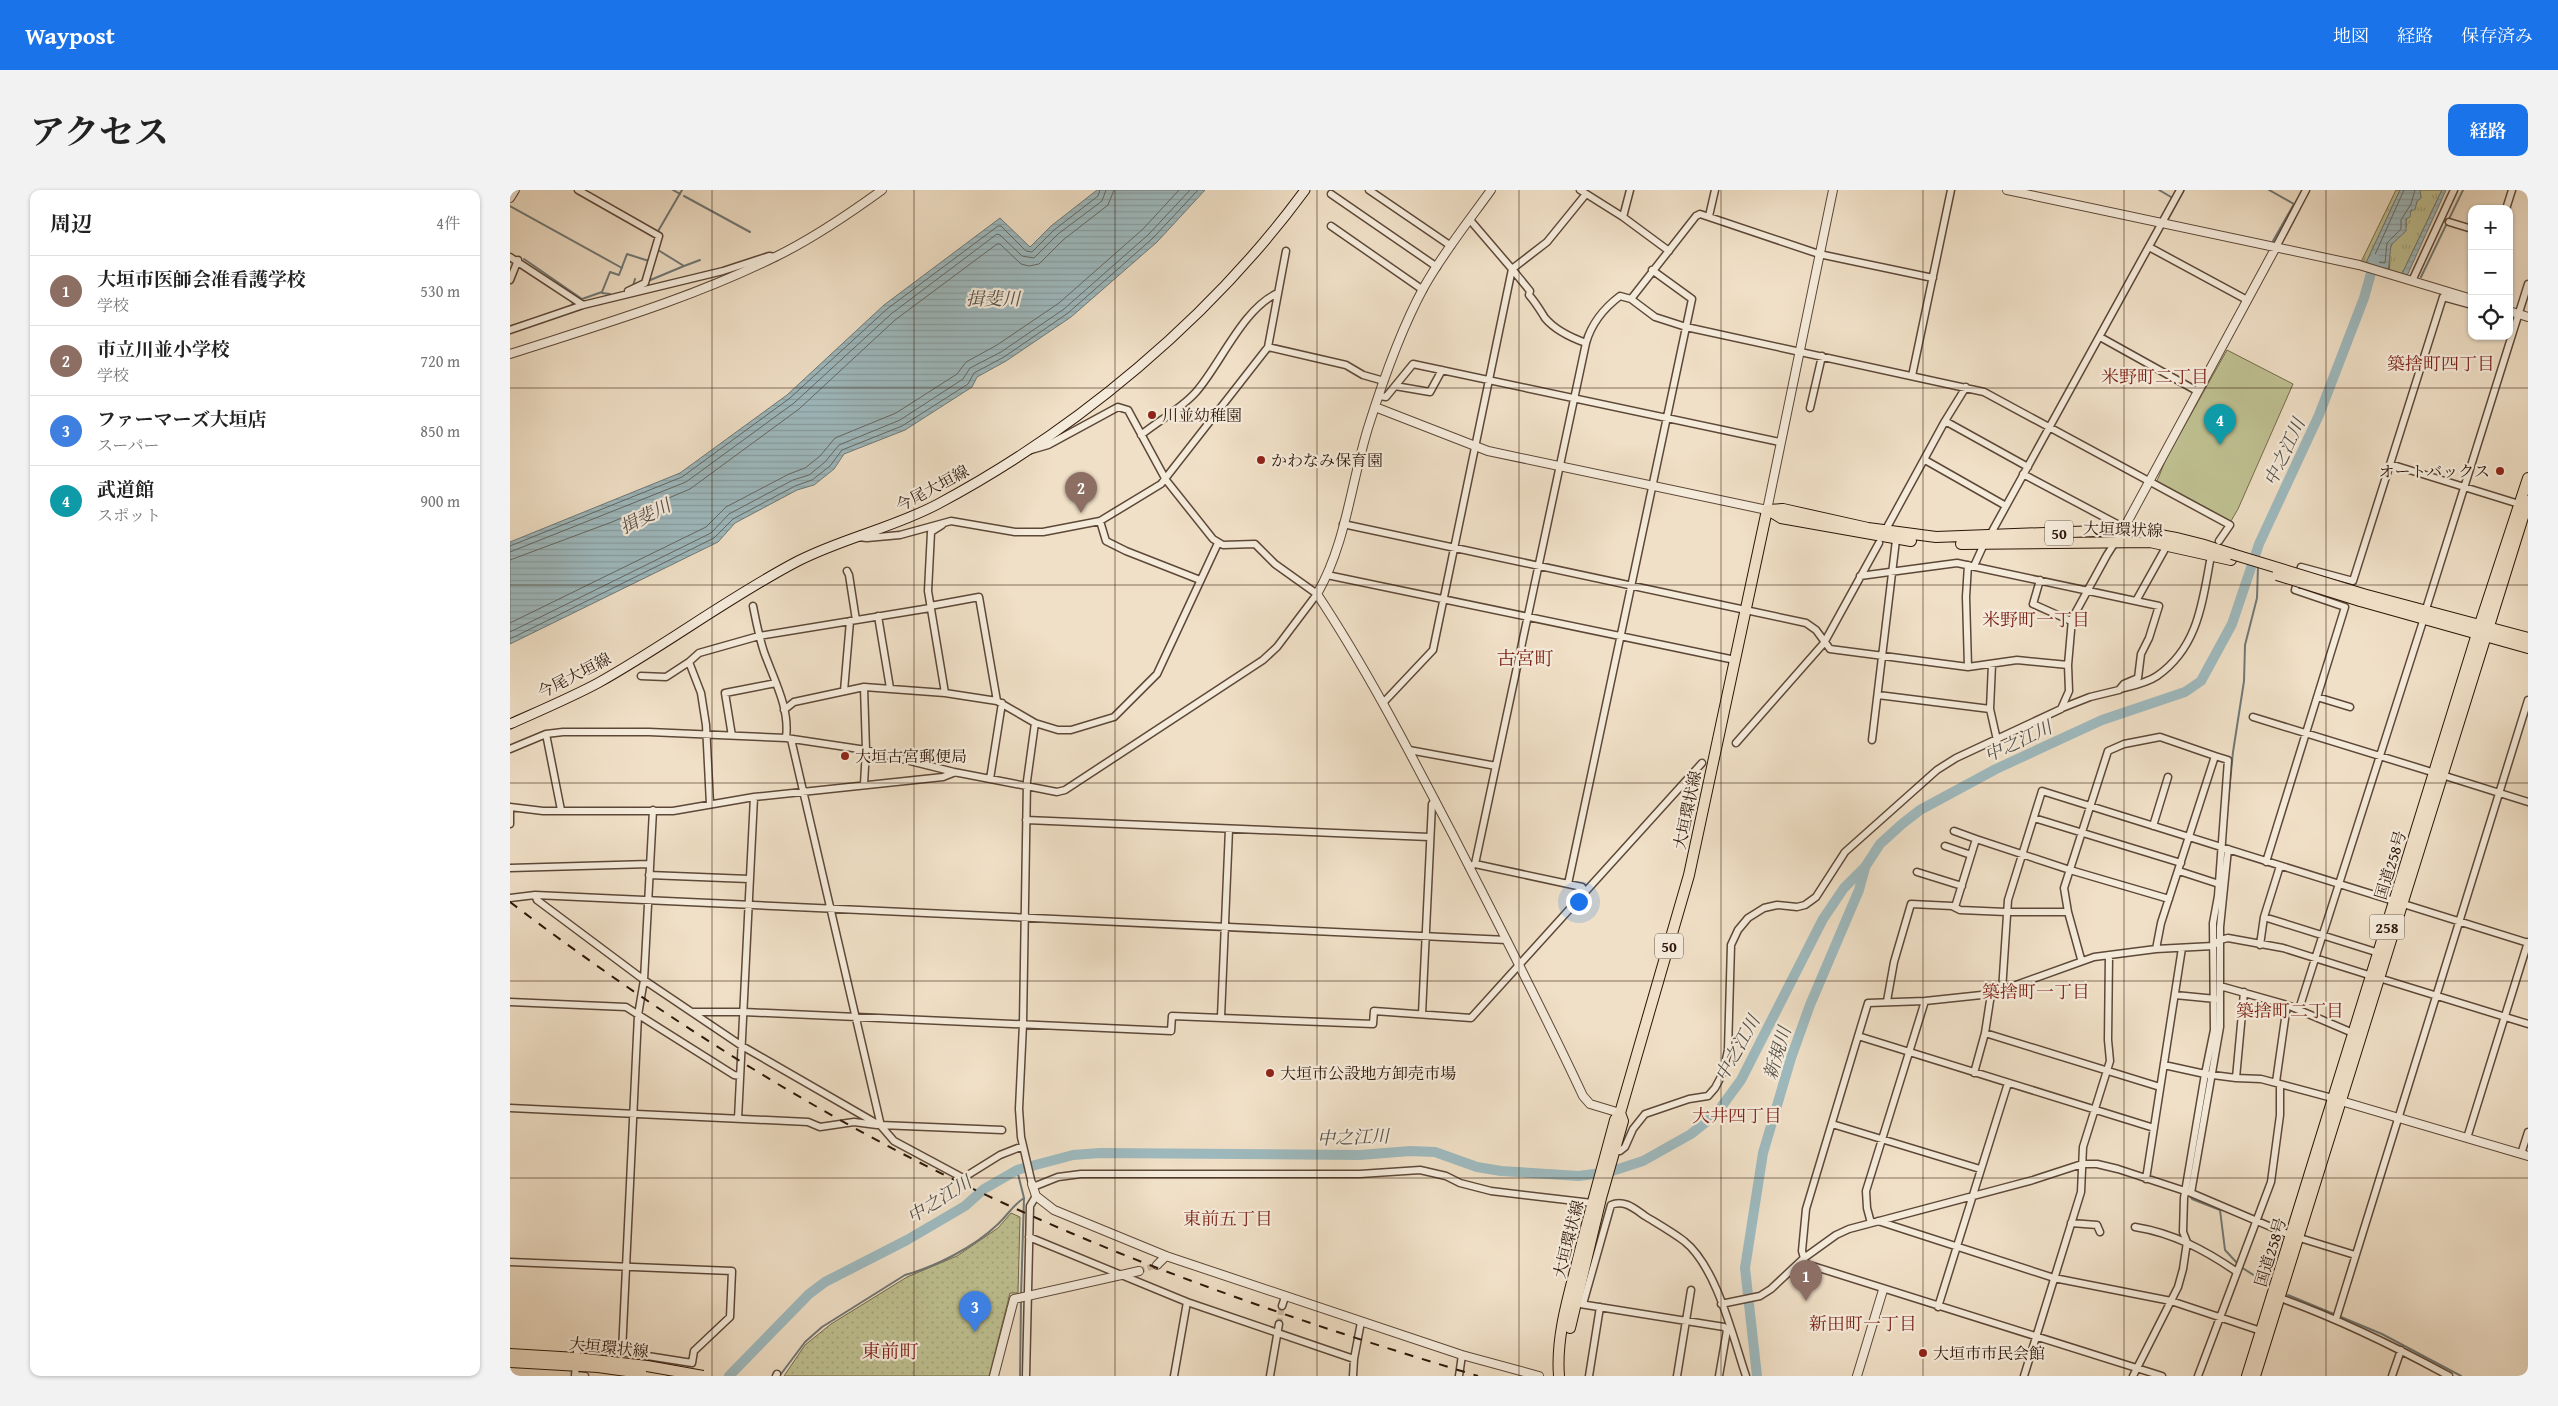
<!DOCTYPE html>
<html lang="ja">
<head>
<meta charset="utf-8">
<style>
	:root { --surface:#fff; --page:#f2f2f2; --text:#222; --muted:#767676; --line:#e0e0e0; --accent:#1a73e8 }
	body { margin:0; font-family:"Gentium Book Plus","Noto Serif JP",serif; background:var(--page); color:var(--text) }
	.controls { position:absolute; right:15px; top:15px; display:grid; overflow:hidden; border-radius:10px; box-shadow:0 1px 4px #0004 }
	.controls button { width:45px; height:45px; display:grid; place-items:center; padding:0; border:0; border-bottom:1px solid var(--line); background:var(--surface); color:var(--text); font:25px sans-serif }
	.you { position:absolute; left:1068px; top:711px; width:18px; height:18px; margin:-12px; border:4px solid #fff; border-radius:50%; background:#1a73e8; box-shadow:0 0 0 8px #1a73e833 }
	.badge { display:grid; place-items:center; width:32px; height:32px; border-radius:50%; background:var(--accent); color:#fff; font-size:16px; font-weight:700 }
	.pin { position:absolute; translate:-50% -41px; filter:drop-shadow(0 1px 2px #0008) }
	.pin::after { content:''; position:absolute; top:26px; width:18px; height:15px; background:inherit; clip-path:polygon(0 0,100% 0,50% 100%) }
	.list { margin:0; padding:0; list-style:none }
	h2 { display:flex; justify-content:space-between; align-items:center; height:65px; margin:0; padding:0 20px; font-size:21px }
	h2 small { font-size:16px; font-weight:400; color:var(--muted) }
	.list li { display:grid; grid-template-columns:32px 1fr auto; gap:15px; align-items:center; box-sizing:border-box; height:70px; padding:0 20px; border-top:1px solid var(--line) }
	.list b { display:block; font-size:19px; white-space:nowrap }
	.list p { margin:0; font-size:16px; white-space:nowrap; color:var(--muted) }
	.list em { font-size:16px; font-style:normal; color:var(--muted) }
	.icon { flex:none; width:28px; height:28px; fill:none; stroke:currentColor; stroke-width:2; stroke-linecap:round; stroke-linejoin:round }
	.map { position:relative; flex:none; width:2018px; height:1186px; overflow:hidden; border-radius:10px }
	header { display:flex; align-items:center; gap:30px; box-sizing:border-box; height:70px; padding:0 25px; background:var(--accent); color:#fff }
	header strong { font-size:24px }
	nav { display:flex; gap:28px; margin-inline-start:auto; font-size:18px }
	.intro { display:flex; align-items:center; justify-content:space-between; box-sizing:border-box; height:120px; padding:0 30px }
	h1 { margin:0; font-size:35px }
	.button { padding:12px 22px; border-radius:10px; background:var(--accent); color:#fff; font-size:18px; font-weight:700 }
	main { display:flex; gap:30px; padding:0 30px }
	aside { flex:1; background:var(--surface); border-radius:10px; box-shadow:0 1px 4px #0004 }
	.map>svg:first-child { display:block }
</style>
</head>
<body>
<header>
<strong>Waypost</strong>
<nav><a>地図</a><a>経路</a><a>保存済み</a></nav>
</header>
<div class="intro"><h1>アクセス</h1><a class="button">経路</a></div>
<main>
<aside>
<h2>周辺<small>4件</small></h2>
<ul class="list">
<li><span class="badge" style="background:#8d6e63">1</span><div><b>大垣市医師会准看護学校</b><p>学校</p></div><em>530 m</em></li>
<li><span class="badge" style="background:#8d6e63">2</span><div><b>市立川並小学校</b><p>学校</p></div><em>720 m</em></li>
<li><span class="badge" style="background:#3f7fe0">3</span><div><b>ファーマーズ大垣店</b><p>スーパー</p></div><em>850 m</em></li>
<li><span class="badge" style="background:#0f9aa8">4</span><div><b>武道館</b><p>スポット</p></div><em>900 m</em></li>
</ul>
</aside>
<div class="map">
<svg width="2018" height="1186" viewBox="0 0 2018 1186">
	<defs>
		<pattern id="grass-tufts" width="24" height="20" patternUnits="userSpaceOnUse" patternTransform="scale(1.25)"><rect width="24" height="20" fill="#bfc192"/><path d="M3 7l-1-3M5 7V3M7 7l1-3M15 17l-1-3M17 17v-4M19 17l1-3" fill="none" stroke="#a4a57c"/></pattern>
		<pattern id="park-dots" width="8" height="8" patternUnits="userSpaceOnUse" patternTransform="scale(1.25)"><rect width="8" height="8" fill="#bfc192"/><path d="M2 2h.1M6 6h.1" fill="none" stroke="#a4a57c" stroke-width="1.8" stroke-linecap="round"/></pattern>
		<pattern id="water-rules" width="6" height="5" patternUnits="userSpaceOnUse" patternTransform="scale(1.25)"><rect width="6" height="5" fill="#9ebabf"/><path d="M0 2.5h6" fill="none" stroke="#889fa3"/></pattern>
	</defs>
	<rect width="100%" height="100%" fill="#f0e0c7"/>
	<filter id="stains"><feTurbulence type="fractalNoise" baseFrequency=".004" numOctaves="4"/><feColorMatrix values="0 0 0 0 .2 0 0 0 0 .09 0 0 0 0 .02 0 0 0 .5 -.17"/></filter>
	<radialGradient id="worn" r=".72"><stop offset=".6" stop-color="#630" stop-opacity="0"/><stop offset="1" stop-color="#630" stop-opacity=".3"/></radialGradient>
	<path fill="url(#grass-tufts)" stroke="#766b4d" d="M1886,0h4l-34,73 -5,-1z
		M1910,0h22l-40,84 -13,-4c2,-8 -1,-17 2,-24 4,-8 13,-11 16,-22l-2,-2 12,-21 4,-3z"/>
	<path fill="url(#park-dots)" stroke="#766b4d" d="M501,1023l9,4 -2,76h-8l-21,83h-205l21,-31 26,-21 76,-47 50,-21 41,-28z"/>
	<path fill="#bfc192" stroke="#766b4d" d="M1717,160l66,34 -55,125 -7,12 -74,-40 9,-22z"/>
	<path fill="url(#water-rules)" stroke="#707876" d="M587,0h108l-48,52 -86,75 -65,44 -29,16 -5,10 -67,43 -61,24 -10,15 -20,16 -17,5 -62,33 -17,19 -208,102v-102l170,-69 107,-78 97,-90 116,-87 30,29 21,-21z
		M1890,0h20l1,8 -4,3 -2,9h-4l-1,7 -4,2v12l-15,14 -3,27 -23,-7z
		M1932,0h4l-40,88 -5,-2z"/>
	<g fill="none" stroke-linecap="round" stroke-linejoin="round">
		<path stroke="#656864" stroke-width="1" d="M1894,0l-31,69 2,3 10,1 2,-20 14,-14v-9l10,-16 4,-14
			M0,356l172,-69 108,-79 97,-89 111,-83h3l25,25 6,1 22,-22 44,-34 2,-6
			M0,362l176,-70 108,-79 97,-89 106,-80 3,1 22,21 12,2 24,-24 44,-33 4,-11
			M0,370l102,-38 78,-33 109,-80 96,-89 102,-76h3l21,20 8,2 10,-2 24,-24 45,-35 6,-15
			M0,433l196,-96 20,-20 63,-33 16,-6 15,-12 15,-18 61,-25 61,-39 9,-12 31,-17 62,-42 84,-74 36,-39
			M0,442l201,-99 18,-19 64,-34 16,-5 16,-13 14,-17 61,-25 63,-41 7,-11 31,-16 63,-43 85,-75 41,-44
			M0,449l204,-101 19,-19 62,-33 17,-6 18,-14 12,-16 60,-24 66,-42 6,-11 30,-16 64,-44 85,-75 45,-48"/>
		<path stroke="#707876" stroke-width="2" d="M163,0l7,4
			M1649,0l12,7
			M1759,0l25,14 -21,37
			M174,6l66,36
			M0,16l112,62
			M1658,29l16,-29
			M147,43l25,-43
			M14,69l58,40 20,-7 8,-20 9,3 8,-21 22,7
			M174,76l16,-6
			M1911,87l42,-87
			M138,91l36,-15 -26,-16
			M123,96l2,-7
			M92,103l8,1
			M55,118l8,-3 -1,-4
			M0,136l29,-9
			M1748,369l1,-15
			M1716,633l7,-71 11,-71 1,-36 12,-47 1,-32
			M1706,743l2,-20
			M1692,918l5,-23
			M507,980l7,28 -3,98
			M1678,1004l4,5 28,11 5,40 13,14
			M1731,1077l28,18
			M1778,1105l94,39 79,42
			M271,1184l24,-32 17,-15 83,-52c30,-8 69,-28 92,-50 10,-9 16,-20 27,-27
			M510,1186l1,-75"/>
		<path stroke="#9ebabf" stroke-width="10" d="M219,1186l80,-82 16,-12 82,-42 58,-34 19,-17 33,-19 56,-15 27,-2 260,2 50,-4 25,1 42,15 24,4 78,5 30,-4 34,-11 48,-27 25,-20 25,-34 82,-161 21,-31 21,-21 15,-23 22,-20 18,-14 76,-41 106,-49 83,-28 16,-11 31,-57 27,-80 60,-129 45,-117 11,-39
			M1247,1186l-12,-108 18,-115 28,-95 19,-53 49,-115 6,-22"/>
		<path stroke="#c9b7a1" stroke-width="6" stroke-dasharray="6 3" stroke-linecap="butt" d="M629,1081l18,-6
			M769,1134l3,-18"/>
		<g stroke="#5d4838" stroke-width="9">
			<path id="minor" d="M68,0l81,46 -14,47 -17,8
				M859,0l82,56
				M1070,0l43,27 46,34
				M821,4l106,73
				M1996,19l6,-19
				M1199,26l6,-26
				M1113,27l7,-27
				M1939,32l23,7
				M821,36l92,64
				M1639,57l98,53
				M1766,57l30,-57
				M0,67l73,48
				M1423,88l-114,-24 -119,-40 -4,2 -65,83 24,18 31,10 298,65 246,133 -11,16
				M0,90l8,-20
				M1902,91l42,-91
				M0,140l73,-25 140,-34 46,-15 7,1
				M1590,147l97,54
				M1076,153c-14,-5 -31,-13 -41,-25 -5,-8 -9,-15 -16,-23l1,-4 -18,-22 35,-27 39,-48
				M758,157l78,18 17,10 21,6
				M1402,186l39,-186
				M885,196l35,6 12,-22
				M869,206l7,1 27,-33 367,78
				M1300,218l12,-52
				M1435,231l21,-34
				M631,245c17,-14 40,-26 55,-43 24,-27 47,-84 82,-99
				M1415,270l81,46
				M1880,274l129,40
				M1513,284l94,50
				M590,331l6,20 20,10 74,29
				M833,334l463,99 10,7 14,19 138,18 49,-7 51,5
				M432,335l-11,7 -3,59 17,102
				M1375,341l60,-110 83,46
				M347,347l10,1 33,-3 51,-14 64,11h28l57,-11 61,-37 107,-137 18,-96
				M1479,347l191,-347
				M1458,375l-2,32 2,70
				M1464,376l10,-22
				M337,381l2,4 7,45
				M817,385l408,85
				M1350,386l97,-13 202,43 -10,32 -8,16 -3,24 -14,6 -5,6 -29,7 -28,11
				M1530,390l-7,24 38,17
				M1626,411l29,-52
				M243,416c3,15 6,31 11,46 10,28 26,56 22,86
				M420,416l49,-9 18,104
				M1916,419l102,-325
				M368,426l12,72
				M179,472l12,31 5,32 4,79
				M1482,474l-2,45 7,31
				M131,486l25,1 23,-15 10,-9 60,-17 171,-28
				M354,497l2,63 -2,34
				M1610,499c12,-3 27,-6 37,-13 40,-28 45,-71 53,-115
				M334,501l6,-70
				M1368,505l112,14
				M1807,507l33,10
				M873,513l50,-53 79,-381 -42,-49
				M274,520l10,-8 70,-15 81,6 52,8 38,22 23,7h13l43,-13 43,-43 61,-131
				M1743,527l182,56
				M36,544l15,76
				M222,546l-7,-43 51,-10
				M281,549l90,387
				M1362,550l24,-200
				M1226,553l88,-100 55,-100
				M0,559l36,-15 17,-2h86l137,6 80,12 88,22 103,20 8,-2 198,-130 14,-13 40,-53 -42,-30 -20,-20 -32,1 -10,-6 -47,-59 -38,-70 -10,-3 -70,38 -17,5
				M899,560l87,16
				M1932,585l86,27
				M480,589l12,-76
				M0,617l33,4h130l81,-14 189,-20 10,-4
				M0,617v17
				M1524,628l147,45
				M516,630l403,17
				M1643,636l15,-49
				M1444,641l22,8 -21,68
				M1466,649l94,31 99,29
				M1435,656l26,9
				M1756,672l79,-255 -50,-17 6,-23 52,14 90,-284 29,8
				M965,674l107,23 3,4
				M959,677l6,-3 111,-521c5,-18 18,-35 34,-47l11,3
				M0,678l140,-4
				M1669,681l40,13
				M1407,682l45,14
				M139,685l100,4
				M1058,694l124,-585 -40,-29
				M25,705l2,5 107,80 98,66 139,80 13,15 69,37 37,-23 23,-9
				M0,708l25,-3 972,45
				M1558,722l-4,-24 44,-137 16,-7 36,-7 55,19
				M1754,727l115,36
				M1750,755l4,-28 16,-51
				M1646,759l5,-26 54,-167 13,4 -10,136 -5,27 1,107 -9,44 -41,-9
				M1869,788l149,46
				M1710,796l67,19 66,28
				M1492,801l6,-91 34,-109 486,152
				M1734,802l-8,86 25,1 75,20
				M1665,805l41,4
				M1377,811l7,-39 17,-58 41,2 8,4 46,2h62l13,47
				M0,812l116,5 108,68 6,1
				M1789,819l125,-391
				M182,822h52l427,19 1,-15 201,8 1,-13 97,7 231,-255
				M912,824l10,-210 3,-4
				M711,827l8,-188
				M1475,843l175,54
				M1348,846l296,92
				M1464,883l11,-40 6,-39
				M1766,892l11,-77
				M0,918l298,14 12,5 34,-5 23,3
				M228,929l16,-322
				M1322,934l148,45
				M370,935l122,5
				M1957,948l61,-196
				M1105,960l5,1 5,-4 8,-18 12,-15 44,-15 19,-3 7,-8 8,-15 5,-23 3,-105 7,-15 10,-12 16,-10 13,-3 20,2 8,-2 11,-8 29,-45 92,-82 19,-12 105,-49 8,-18 -1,-26 4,-46 35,-64 16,-25
				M2011,964l7,-22
				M1636,989l36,-231
				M522,994l-11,-47 -2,-28 4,-85 4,-243 8,-58
				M523,997l25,-10 23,-3h279l60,-4 26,6 14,7 31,8 101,12
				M1681,1003l29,-166v-100l8,-78
				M1368,1031l176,57 117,23 90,30
				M1361,1033l-4,-15 -1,-17 59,-190
				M1561,1033l26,2 3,7
				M1625,1037c38,6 70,23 102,45
				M519,1047l158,65 167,57
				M1294,1068l-2,-7 4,-42 62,-206 57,-2 66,-7 103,-37 62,-8 57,-3 7,-6 8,-2 55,10 89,28
				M0,1072l222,9 -2,46 -36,34 -2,12 -70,-11 -45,-3v9
				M1290,1072l362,114
				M1770,1108c59,21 114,48 169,78
				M1070,1114l144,23 3,3 -8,46
				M1073,1114l28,-99c13,-6 24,4 34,11 13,8 27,16 39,25 33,26 49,97 62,135
				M1211,1114l39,-8 11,-7 33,-31 32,-23 13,-6 184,-49 49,-16h15l21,5 73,24 99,42 65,20
				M772,1116l3,-9
				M1428,1117l70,-224
				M1826,1129l192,-619
				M112,1162l16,-337 6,-35 9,-170
				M66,1175l-1,10 10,1
				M266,1186l1,-2
				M516,1186l4,-170 6,-10
				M664,1186l13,-74
				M760,1186l9,-52
				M843,1186l1,-17 7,-37
				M949,1186l3,-21
				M1079,1186l11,-69
				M1167,1186l14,-86
				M1514,1186l57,-184 2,-45 27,-86 -2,-21 1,-85
				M1623,1186l45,-89 5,-18 4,-27 -4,-10 1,-34 21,-124 31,4
				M1688,1186l73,-194 9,-67v-31
				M1882,1186l9,-26"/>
		</g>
		<g stroke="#5d4838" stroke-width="10">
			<path id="tertiary" d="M981,0c-23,32 -48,63 -67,97 -24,44 -41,93 -56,141 -17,55 -22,116 -51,166 51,77 93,159 136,241 44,86 89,173 130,261l7,8 30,9
				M1497,0l352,75 113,34
				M0,8l5,-8
				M1999,121l19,6
				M0,164c90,-29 180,-55 265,-97 37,-18 74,-43 107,-67
				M865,217l113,44 279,59 66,-320
				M1613,340l153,-283
				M1831,911l187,55
				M522,994l4,12 18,14 112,46 296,99 77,21
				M647,1075l9,-9
				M484,1186l20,-77 125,-28
				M1347,1186l26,-86"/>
		</g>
		<g stroke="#2c1508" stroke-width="11">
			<path id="secondary" d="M0,534c29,-13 60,-26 88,-41 68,-38 131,-86 200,-122 45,-23 95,-33 140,-57 139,-74 273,-186 367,-314"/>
		</g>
		<g stroke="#2c1508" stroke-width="12">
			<path id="primary" d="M1257,320l16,-1 85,19 68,9 187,-7c38,3 73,11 109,24
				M1258,320l13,8 130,23
				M1451,354l189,-2 81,18
				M1853,404l165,44
				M1850,411l168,47
				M1060,1138l31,-130 22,-77 -3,-8
				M0,1164l67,4 70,8
				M0,1172l88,5 64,9
				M1049,1186c-3,-36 8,-75 17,-109 12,-49 26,-98 39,-147l5,-7 69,-238 78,-365"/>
		</g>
		<g stroke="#2c1508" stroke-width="12">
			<path id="trunk" d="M1737,1186l233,-752 48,-146
				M1745,1186l273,-875"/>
		</g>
		<use href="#minor" stroke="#f5ebdb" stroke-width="6"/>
		<use href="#tertiary" stroke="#f5ebdb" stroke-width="8"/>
		<use href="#secondary" stroke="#f5ebdb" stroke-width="9"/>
		<use href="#primary" stroke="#f0e0c7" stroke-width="10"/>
		<use href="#trunk" stroke="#f0e0c7" stroke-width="10"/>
		<path stroke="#2c1508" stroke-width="2" stroke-dasharray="9 9" stroke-linecap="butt" d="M0,712c141,107 293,205 453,282 165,80 339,139 515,192"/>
		<g stroke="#2c1508" stroke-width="12" stroke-linecap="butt">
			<path id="primary-bridge" d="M1722,364l131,40
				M1767,385l83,26
				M137,1176l56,10"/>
		</g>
		<use href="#primary-bridge" stroke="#f0e0c7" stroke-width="10"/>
	</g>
	<path fill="none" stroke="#2c1508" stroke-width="1" stroke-opacity="0.55" d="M202,0v1186M404,0v1186M605,0v1186M807,0v1186M1009,0v1186M1211,0v1186M1413,0v1186M1614,0v1186M1816,0v1186M0,198h2018M0,395h2018M0,593h2018M0,791h2018M0,988h2018"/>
	<g fill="#8f2418" stroke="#f5ebdb" stroke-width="2">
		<circle cx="642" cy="225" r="5"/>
		<circle cx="751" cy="270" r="5"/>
		<circle cx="1990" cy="281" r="5"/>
		<circle cx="335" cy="566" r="5"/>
		<circle cx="760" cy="883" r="5"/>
		<circle cx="1413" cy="1163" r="5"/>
	</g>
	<g text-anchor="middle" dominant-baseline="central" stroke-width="4.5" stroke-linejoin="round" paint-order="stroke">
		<g fill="#f5ebdb" stroke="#685547" stroke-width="1">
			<rect x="1535" y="330.5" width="28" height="25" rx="4"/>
			<rect x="1859.5" y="724.5" width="35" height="25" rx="4"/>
			<rect x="1145" y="743.5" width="28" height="25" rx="4"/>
		</g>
		<g font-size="15" font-weight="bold" fill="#2c1508">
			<text x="1549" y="343">50</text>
			<text x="1877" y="737">258</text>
			<text x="1159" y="756">50</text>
		</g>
		<g font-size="16" fill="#2c1508" stroke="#f5ebdb" text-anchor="start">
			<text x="652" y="225">川並幼稚園</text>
			<text x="761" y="270">かわなみ保育園</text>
			<text x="1980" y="281" text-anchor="end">オートバックス</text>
			<text x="345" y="566">大垣古宮郵便局</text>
			<text x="770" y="883">大垣市公設地方卸売市場</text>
			<text x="1423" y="1163">大垣市市民会館</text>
		</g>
		<g font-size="16" fill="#2c1508" stroke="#f5ebdb">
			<text transform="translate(422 298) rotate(-28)">今尾大垣線</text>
			<text transform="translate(1613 339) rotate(2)">大垣環状線</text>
			<text transform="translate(64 485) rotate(-27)">今尾大垣線</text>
			<text transform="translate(1177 620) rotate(-78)">大垣環状線</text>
			<text transform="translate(1880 675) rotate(-73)">国道258号</text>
			<text transform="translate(1058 1049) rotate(-76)">大垣環状線</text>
			<text transform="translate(1760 1062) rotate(-73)">国道258号</text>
			<text transform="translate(99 1157) rotate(6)">大垣環状線</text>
		</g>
		<g font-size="18" font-style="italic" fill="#544f48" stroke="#f5ebdb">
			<text x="483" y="108">揖斐川</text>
			<text transform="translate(1774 262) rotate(-65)">中之江川</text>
			<text transform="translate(135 326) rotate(-27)">揖斐川</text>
			<text transform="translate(1508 551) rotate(-25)">中之江川</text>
			<text transform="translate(1227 858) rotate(-61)">中之江川</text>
			<text transform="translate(1267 863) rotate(-73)">新規川</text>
			<text transform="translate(843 947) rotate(-2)">中之江川</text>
			<text transform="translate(429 1009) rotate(-32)">中之江川</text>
		</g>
		<g font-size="18" fill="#7a1f14" stroke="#f5ebdb">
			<text x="1931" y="173">築捨町四丁目</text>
			<text x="1645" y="186">米野町二丁目</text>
			<text x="1526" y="429">米野町一丁目</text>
			<text x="1526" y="801">築捨町一丁目</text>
			<text x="1780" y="820">築捨町二丁目</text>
			<text x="1227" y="925">大井四丁目</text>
			<text x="718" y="1028">東前五丁目</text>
			<text x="1353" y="1133">新田町一丁目</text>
		</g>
		<g font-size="19" fill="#7a1f14" stroke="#f5ebdb">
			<text x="1015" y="468">古宮町</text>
			<text x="380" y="1161">東前町</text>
		</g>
	</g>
	<rect width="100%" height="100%" filter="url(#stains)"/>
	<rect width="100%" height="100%" fill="url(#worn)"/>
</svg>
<div class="controls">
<button>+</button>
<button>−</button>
<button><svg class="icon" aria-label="locate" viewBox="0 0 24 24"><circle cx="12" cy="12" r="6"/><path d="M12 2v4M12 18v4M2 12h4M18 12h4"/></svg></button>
</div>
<div class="you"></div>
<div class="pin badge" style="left:1296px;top:1111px;background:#8d6e63">1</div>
<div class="pin badge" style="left:571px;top:323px;background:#8d6e63">2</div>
<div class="pin badge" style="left:465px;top:1142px;background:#3f7fe0">3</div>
<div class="pin badge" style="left:1710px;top:255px;background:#0f9aa8">4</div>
</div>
</main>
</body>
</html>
